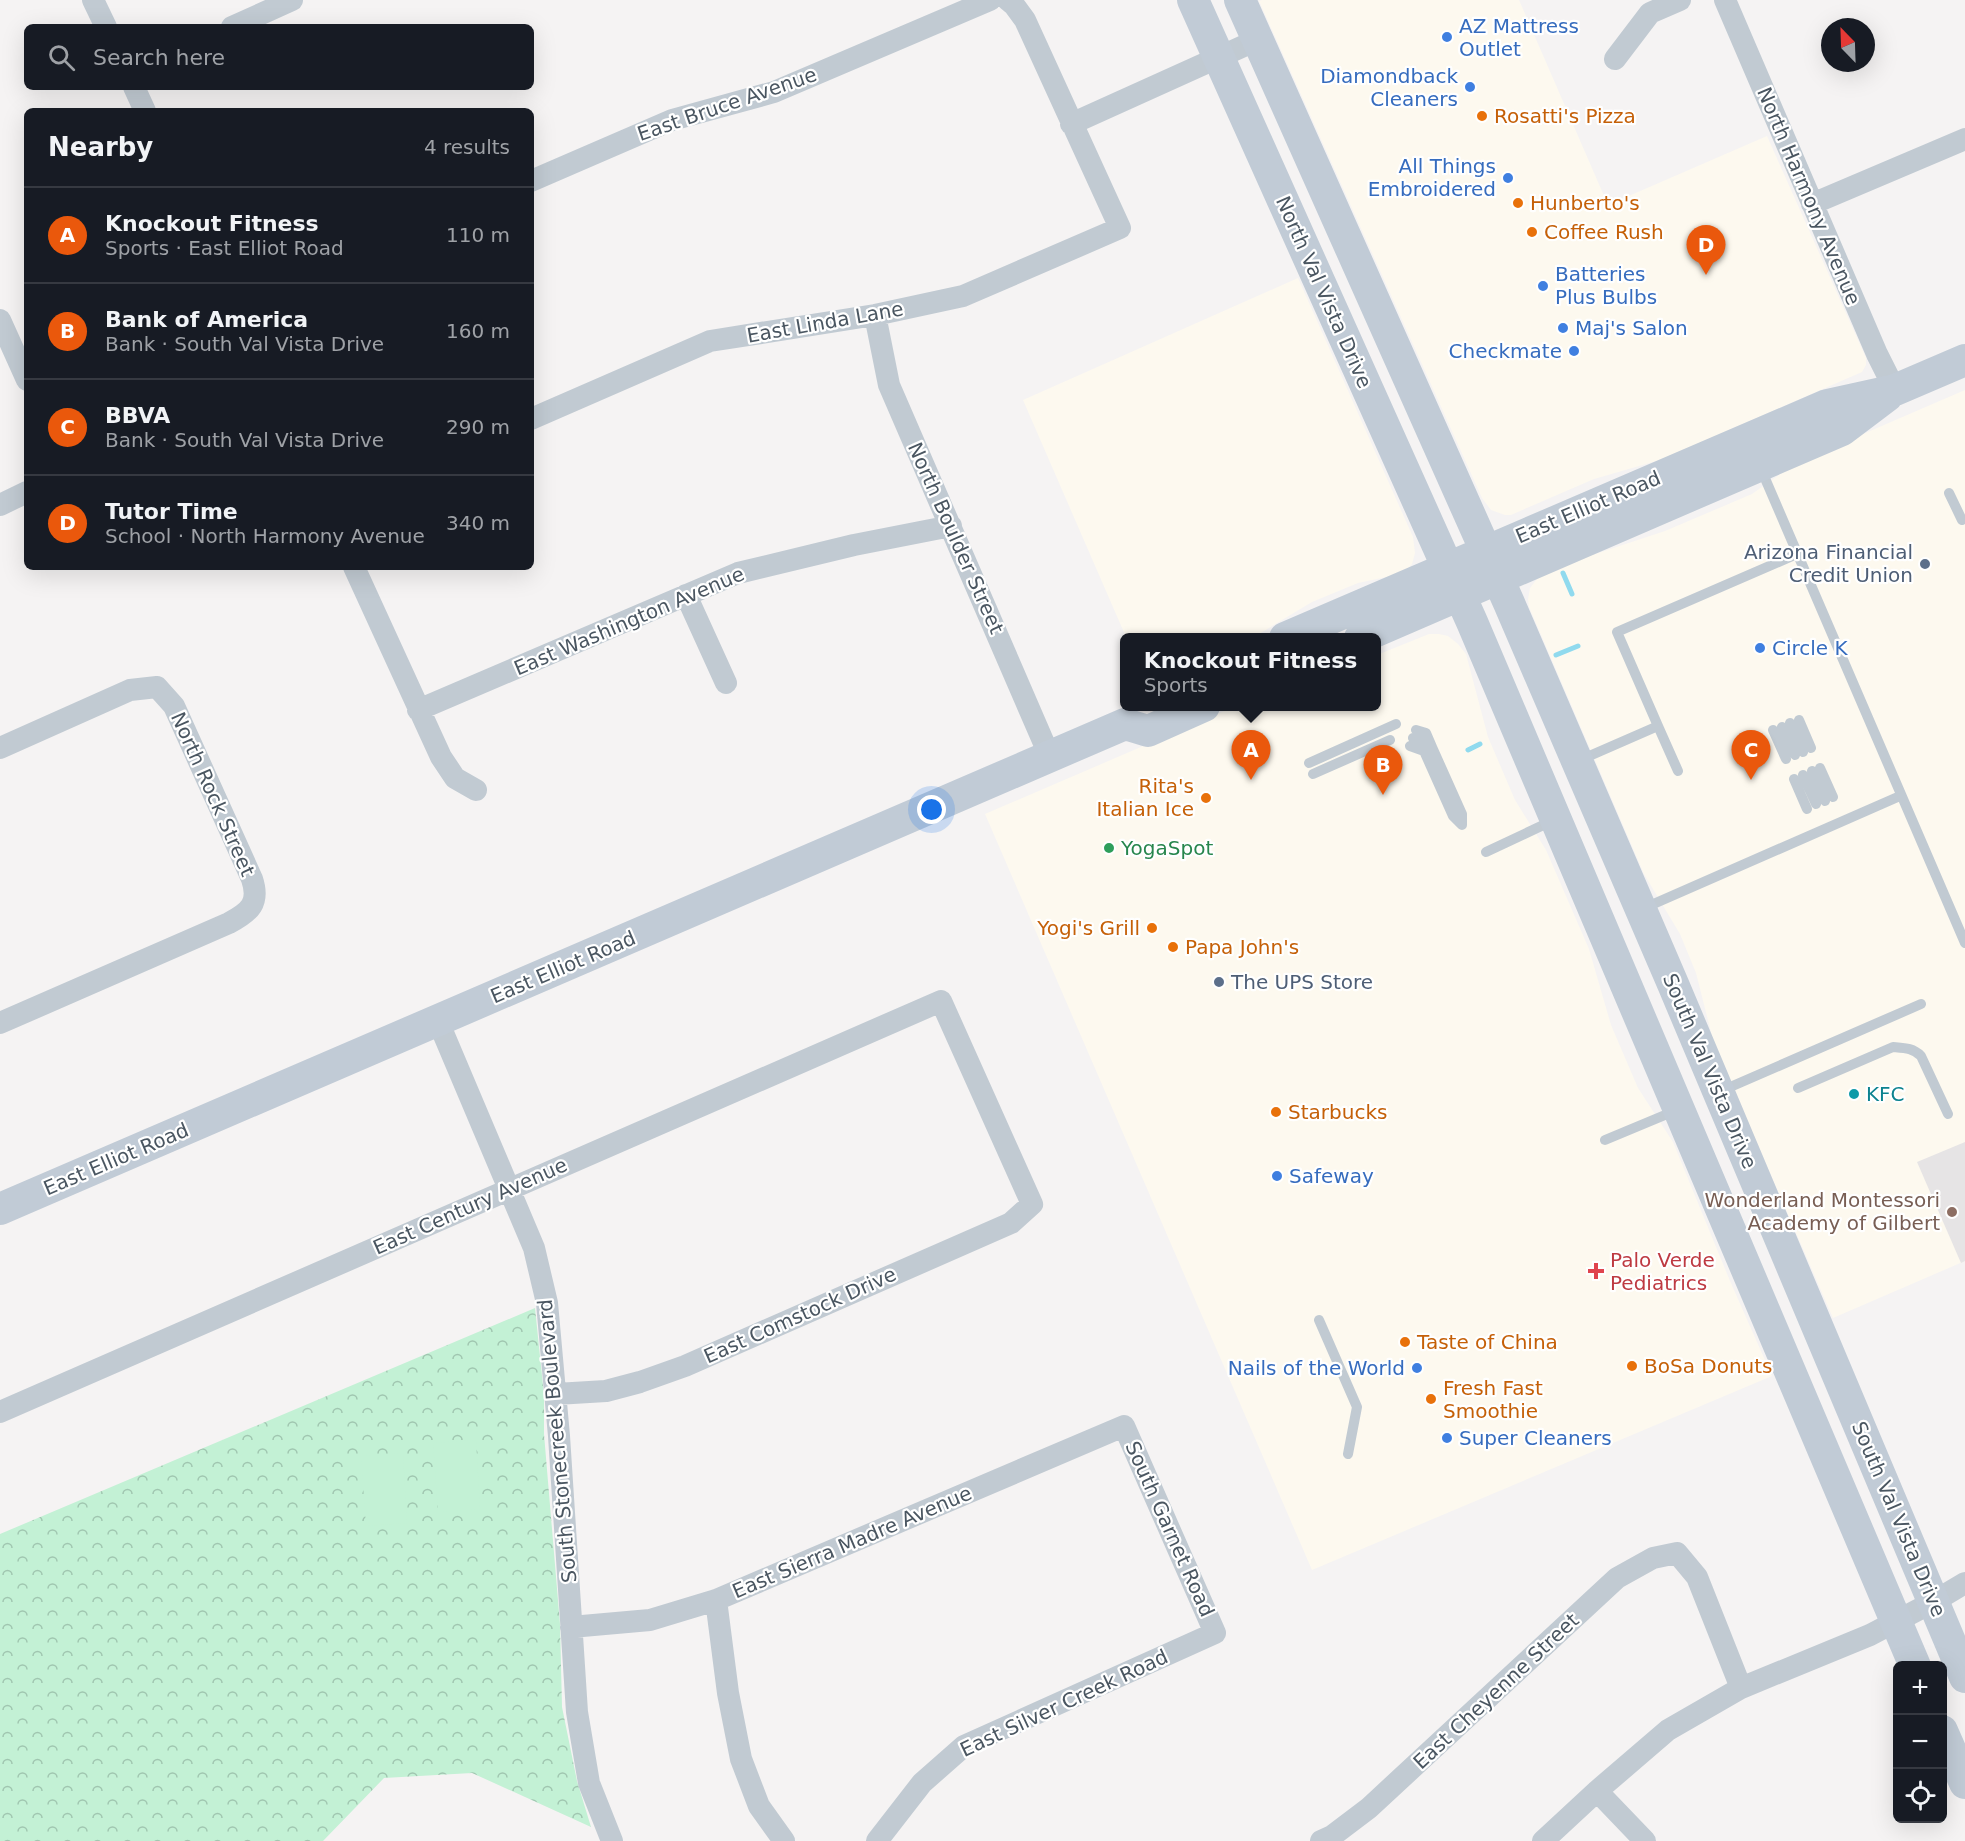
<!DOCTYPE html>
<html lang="en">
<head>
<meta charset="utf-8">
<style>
	:root { --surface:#171b24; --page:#242831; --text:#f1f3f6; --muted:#9ea1a6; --line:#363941; --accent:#ea580c }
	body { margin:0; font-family:"DejaVu Sans",sans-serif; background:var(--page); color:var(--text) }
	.controls { position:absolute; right:18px; bottom:18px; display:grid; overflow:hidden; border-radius:9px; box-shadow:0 6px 24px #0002 }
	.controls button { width:54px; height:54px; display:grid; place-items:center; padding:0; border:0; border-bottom:2px solid var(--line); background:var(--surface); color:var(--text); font:30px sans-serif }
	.compass { position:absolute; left:1821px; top:18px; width:54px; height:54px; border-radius:50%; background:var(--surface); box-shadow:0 6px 24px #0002; rotate:337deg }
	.you { position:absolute; left:932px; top:810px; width:21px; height:21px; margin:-15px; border:4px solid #fff; border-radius:50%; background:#1a73e8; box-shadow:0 0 0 9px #1a73e833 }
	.badge { display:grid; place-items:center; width:39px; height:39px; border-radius:50%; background:var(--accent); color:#fff; font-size:20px; font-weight:700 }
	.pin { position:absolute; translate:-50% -50px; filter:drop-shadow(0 2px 3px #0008) }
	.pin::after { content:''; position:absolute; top:32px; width:21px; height:18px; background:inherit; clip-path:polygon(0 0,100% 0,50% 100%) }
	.popup { position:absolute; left:1120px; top:633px; width:261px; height:78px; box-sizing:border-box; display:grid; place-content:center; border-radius:9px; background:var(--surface); filter:drop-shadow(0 2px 4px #0005); font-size:20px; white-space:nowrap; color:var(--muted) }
	.popup b { font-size:22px; color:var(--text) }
	.popup::after { content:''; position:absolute; left:50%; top:100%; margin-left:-12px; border:12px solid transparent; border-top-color:var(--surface) }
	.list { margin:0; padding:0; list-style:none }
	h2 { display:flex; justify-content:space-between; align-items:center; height:78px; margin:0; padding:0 24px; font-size:26px }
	h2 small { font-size:20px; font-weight:400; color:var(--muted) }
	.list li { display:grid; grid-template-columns:39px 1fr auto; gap:18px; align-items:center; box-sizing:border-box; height:96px; padding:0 24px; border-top:2px solid var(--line) }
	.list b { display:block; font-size:22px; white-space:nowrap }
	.list p { margin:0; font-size:20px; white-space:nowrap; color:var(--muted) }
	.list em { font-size:20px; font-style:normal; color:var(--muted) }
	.icon { flex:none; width:33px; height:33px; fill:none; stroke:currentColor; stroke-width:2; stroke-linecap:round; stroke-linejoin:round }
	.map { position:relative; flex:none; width:1965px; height:1841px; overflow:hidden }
	.search { position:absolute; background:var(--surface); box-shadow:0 6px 24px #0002; left:24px; top:24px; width:510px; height:66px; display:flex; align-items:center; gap:15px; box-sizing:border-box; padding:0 21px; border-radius:9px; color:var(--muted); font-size:22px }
	.panel { position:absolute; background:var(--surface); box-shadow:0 6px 24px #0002; left:24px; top:108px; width:510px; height:462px; border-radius:9px }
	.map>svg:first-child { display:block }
</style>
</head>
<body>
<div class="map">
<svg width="1965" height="1841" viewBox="0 0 1965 1841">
	<defs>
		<pattern id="park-crowns" width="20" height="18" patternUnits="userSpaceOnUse" patternTransform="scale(1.5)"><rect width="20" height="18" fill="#c3f1d5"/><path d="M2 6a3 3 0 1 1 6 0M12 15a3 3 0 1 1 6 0" fill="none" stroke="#a0c6b0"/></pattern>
	</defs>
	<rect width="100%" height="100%" fill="#f5f3f3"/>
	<path fill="#fdf9ef" d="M1262,0h257l89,205 159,-69 99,222v7l-4,7 -202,88 -66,19 -83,36h-6l-14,-5 -9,-12 -223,-497z
		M1298,278l115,259 2,16 -3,11 -7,7 -9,4 -38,8 -46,19 -58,35h-128l-103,-237z
		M1965,390v871l-132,57 -119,-274 -18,-71 -16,-39 -36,-60 -115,-267 -1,-8 2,-11 10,-13 34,-14 91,-30 87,-37 44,-31z
		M1429,634h10l9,2 10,8 8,10 22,83 27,63 31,50 43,99 22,76 27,63 35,54 57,139 42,95 -460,194 -327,-756 249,-107 143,-1v-51z"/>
	<path fill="#e6e4e5" d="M1965,1142v119l-4,2 -44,-101z"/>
	<path fill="url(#park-crowns)" d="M535,1308l9,87v39l16,190 2,83 15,74 14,46 -119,-54 -88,5 -61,63h-323v-307z"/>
	<path fill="#c3f1d5" d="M476,1440l4,69 -42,3 -5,-69z
		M403,1453l4,70 -41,3 -5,-70z"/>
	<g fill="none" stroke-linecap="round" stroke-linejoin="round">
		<path stroke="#90daee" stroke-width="5" d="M1563,573l9,21
			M1556,655l22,-9
			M1468,750l12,-6"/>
		<path stroke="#c1cad2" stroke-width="10" d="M1761,469l204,474
			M1949,493l13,27
			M1799,720l12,28
			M1790,723l13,29
			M1658,726l20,45
			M1782,727l13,28
			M1416,730l10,3 6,14
			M1773,730l13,29
			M1413,738l19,9 30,67v11
			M1410,746l14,5 29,65 9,9
			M1580,760l78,-34 -41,-94 180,-78
			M1309,763l87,-39
			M1820,768l13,29
			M1812,771l13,30
			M1313,774l77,-34
			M1803,775l13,29
			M1794,779l13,30
			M1486,852l68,-32
			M1642,909l258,-113
			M1798,1088l95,-41c12,1 20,1 28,9l27,58
			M1721,1091l200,-87
			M1605,1140l72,-30
			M1319,1320l38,87 -9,47"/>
		<path stroke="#c1cad2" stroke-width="22" d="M93,0l13,27
			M1725,0l152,354 18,36
			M232,27l60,-27
			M1615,59l35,-46 30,-13
			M134,87l11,24
			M1071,124l186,-84
			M531,181l141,-61 102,-28 216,-92
			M1812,204l153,-65
			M875,315l14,70 161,372
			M0,320l27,60
			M531,419l179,-78 165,-26 88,-19 157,-68 -95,-208 -11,-15 -6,-5
			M0,505l27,-13
			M354,567l87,190 14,21 21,12
			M686,595l40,88
			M418,710l320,-137 116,-28 97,-19
			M0,748l130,-58 27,-3 17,19 78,173c8,24 -2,33 -23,44l-229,100
			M438,1021l96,227 13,55 12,133 18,276 12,71 23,58
			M0,1412l941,-411 91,203 -21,19 -326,143 -45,16 -34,9 -50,3
			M716,1600l12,93 13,66 18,47 25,35
			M571,1627l79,-7 66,-20 408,-174 91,207 -251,113 -42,37 -45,58
			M1597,1791l48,50
			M1321,1841l11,-5 37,-28 248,-230 36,-20 24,-5 20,24 44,111
			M1543,1841l54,-50 71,-61 73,-42 129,-53 63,-33 32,-19"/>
		<path stroke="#c1cbd6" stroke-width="32" d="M1193,0l279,622 443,1044
			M1240,0l269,603 164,381 292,693
			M1285,638l542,-233 68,-15 70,-30
			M1360,638l482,-208 45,-34
			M0,1209l1125,-485 23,7 56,-25
			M1942,1731l23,52"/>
	</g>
	<g fill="#3f7fe0" stroke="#fff" stroke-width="2">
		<circle cx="1447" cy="37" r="6"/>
		<circle cx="1470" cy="87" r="6"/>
		<circle cx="1508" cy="178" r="6"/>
		<circle cx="1543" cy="286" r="6"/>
		<circle cx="1563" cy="328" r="6"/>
		<circle cx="1574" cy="351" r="6"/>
		<circle cx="1760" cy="648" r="6"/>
		<circle cx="1277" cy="1176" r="6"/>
		<circle cx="1417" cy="1368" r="6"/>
		<circle cx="1447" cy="1438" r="6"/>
	</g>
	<g fill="#e8710a" stroke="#fff" stroke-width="2">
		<circle cx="1482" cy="116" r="6"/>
		<circle cx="1518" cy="203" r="6"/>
		<circle cx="1532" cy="232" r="6"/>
		<circle cx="1206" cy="798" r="6"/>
		<circle cx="1152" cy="928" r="6"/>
		<circle cx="1173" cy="947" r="6"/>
		<circle cx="1276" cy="1112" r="6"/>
		<circle cx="1405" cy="1342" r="6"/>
		<circle cx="1632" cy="1366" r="6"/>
		<circle cx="1431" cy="1399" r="6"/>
	</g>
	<g fill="#5c6f8a" stroke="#fff" stroke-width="2">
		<circle cx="1925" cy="564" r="6"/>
		<circle cx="1219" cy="982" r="6"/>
	</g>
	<circle fill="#2e9e5b" stroke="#fff" stroke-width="2" cx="1109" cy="848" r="6"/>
	<circle fill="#0f9aa8" stroke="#fff" stroke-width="2" cx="1854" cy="1094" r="6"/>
	<circle fill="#8d6e63" stroke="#fff" stroke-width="2" cx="1952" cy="1212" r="6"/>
	<path fill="#e0444e" stroke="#fff" stroke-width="2" d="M1593 1262h6v6h6v6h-6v6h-6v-6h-6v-6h6z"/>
	<g text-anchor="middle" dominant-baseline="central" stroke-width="4.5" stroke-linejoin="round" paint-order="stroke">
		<g font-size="20" fill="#366cbe" stroke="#fff" text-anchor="start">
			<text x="1459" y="26">AZ Mattress<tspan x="1459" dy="23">Outlet</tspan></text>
			<text x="1458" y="76" text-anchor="end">Diamondback<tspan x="1458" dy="23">Cleaners</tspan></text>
			<text x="1496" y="166" text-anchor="end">All Things<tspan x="1496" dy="23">Embroidered</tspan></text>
			<text x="1555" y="274">Batteries<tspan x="1555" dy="23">Plus Bulbs</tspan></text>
			<text x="1575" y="328">Maj's Salon</text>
			<text x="1562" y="351" text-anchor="end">Checkmate</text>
			<text x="1772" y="648">Circle K</text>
			<text x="1289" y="1176">Safeway</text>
			<text x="1405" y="1368" text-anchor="end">Nails of the World</text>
			<text x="1459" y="1438">Super Cleaners</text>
		</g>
		<g font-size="20" fill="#4a5661" stroke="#fff">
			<text transform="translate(727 104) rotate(-19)">East Bruce Avenue</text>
			<text transform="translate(1809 196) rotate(67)">North Harmony Avenue</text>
			<text transform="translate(1324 292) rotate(66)">North Val Vista Drive</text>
			<text transform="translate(825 322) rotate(-10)">East Linda Lane</text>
			<text transform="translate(1588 507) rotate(-23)">East Elliot Road</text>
			<text transform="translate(956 538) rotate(66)">North Boulder Street</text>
			<text transform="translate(629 621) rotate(-23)">East Washington Avenue</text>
			<text transform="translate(213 794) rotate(66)">North Rock Street</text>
			<text transform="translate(563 967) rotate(-23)">East Elliot Road</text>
			<text transform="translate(1710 1071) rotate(67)">South Val Vista Drive</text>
			<text transform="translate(116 1159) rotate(-23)">East Elliot Road</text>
			<text transform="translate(470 1206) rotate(-24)">East Century Avenue</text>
			<text transform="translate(800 1315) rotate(-24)">East Comstock Drive</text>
			<text transform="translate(557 1441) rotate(-95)">South Stonecreek Boulevard</text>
			<text transform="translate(1899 1519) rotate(67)">South Val Vista Drive</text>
			<text transform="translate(1170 1529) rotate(66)">South Garnet Road</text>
			<text transform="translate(852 1542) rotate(-23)">East Sierra Madre Avenue</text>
			<text transform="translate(1496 1691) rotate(-43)">East Cheyenne Street</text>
			<text transform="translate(1064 1703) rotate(-25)">East Silver Creek Road</text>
		</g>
		<g font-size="20" fill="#c56008" stroke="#fff" text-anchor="start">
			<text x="1494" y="116">Rosatti's Pizza</text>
			<text x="1530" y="203">Hunberto's</text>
			<text x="1544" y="232">Coffee Rush</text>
			<text x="1194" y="786" text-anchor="end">Rita's<tspan x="1194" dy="23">Italian Ice</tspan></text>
			<text x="1140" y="928" text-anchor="end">Yogi's Grill</text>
			<text x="1185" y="947">Papa John's</text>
			<text x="1288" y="1112">Starbucks</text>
			<text x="1417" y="1342">Taste of China</text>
			<text x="1644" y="1366">BoSa Donuts</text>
			<text x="1443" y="1388">Fresh Fast<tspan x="1443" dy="23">Smoothie</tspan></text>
		</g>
		<g font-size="20" fill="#4e5e75" stroke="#fff" text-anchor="end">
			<text x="1913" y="552">Arizona Financial<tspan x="1913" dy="23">Credit Union</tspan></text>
			<text x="1231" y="982" text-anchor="start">The UPS Store</text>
		</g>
		<g font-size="20" fill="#27864d" stroke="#fff" text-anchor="start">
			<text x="1121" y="848">YogaSpot</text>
		</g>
		<g font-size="20" fill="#0d838f" stroke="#fff" text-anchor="start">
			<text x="1866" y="1094">KFC</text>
		</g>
		<g font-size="20" fill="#785e54" stroke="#fff" text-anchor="end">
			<text x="1940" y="1200">Wonderland Montessori<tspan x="1940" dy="23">Academy of Gilbert</tspan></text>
		</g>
		<g font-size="20" fill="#be3a42" stroke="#fff" text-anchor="start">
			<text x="1610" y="1260">Palo Verde<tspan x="1610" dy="23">Pediatrics</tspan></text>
		</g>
	</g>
</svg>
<div class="controls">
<button>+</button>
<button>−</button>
<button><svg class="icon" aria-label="locate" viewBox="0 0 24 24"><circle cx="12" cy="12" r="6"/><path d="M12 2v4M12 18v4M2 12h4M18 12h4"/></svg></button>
</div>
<svg class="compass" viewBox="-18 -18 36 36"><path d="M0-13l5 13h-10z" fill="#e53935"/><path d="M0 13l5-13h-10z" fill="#9ea1a6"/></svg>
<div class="you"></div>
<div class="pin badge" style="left:1251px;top:780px">A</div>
<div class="popup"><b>Knockout Fitness</b>Sports</div>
<div class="pin badge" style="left:1383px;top:795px">B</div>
<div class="pin badge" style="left:1751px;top:780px">C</div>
<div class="pin badge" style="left:1706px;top:275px">D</div>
<div class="search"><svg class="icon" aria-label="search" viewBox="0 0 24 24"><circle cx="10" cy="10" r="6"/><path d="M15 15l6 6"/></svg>Search here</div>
<section class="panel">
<h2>Nearby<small>4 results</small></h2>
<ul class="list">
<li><span class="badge">A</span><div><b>Knockout Fitness</b><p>Sports · East Elliot Road</p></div><em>110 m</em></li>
<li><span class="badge">B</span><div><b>Bank of America</b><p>Bank · South Val Vista Drive</p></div><em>160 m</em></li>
<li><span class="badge">C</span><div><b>BBVA</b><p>Bank · South Val Vista Drive</p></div><em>290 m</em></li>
<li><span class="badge">D</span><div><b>Tutor Time</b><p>School · North Harmony Avenue</p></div><em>340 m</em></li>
</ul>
</section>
</div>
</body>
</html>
